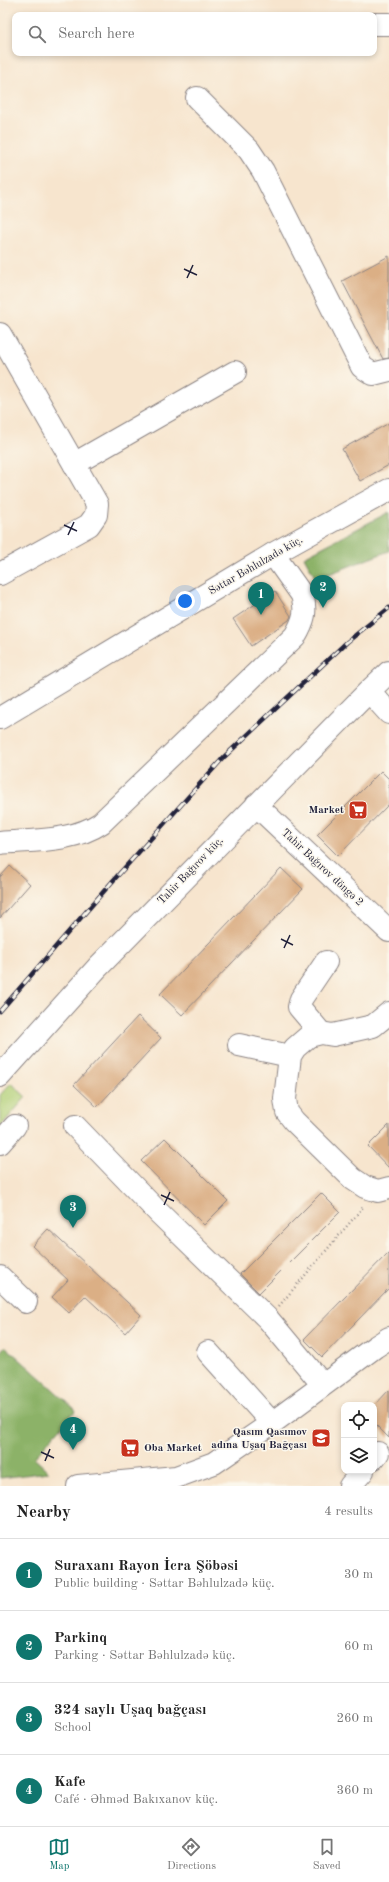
<!DOCTYPE html>
<html lang="en">
<head>
<meta charset="utf-8">
<style>
	:root { --surface:#fff; --page:#f6f6f6; --text:#222; --muted:#767676; --line:#e0e0e0; --accent:#0f766e }
	body { margin:0; font-family:"Old Standard TT",serif; background:var(--page); color:var(--text) }
	.controls { position:absolute; right:12px; bottom:12px; display:grid; overflow:hidden; border-radius:8px; box-shadow:0 2px 6px #0003 }
	.controls button { width:36px; height:36px; display:grid; place-items:center; padding:0; border:0; border-bottom:1px solid var(--line); background:var(--surface); color:var(--text); font:20px sans-serif }
	.you { position:absolute; left:185px; top:601px; width:14px; height:14px; margin:-10px; border:3px solid #fff; border-radius:50%; background:#1a73e8; box-shadow:0 0 0 6px #1a73e833 }
	.badge { display:grid; place-items:center; width:26px; height:26px; border-radius:50%; background:var(--accent); color:#fff; font-size:13px; font-weight:700 }
	.pin { position:absolute; translate:-50% -33px; filter:drop-shadow(0 1px 2px #0008) }
	.pin::after { content:''; position:absolute; top:21px; width:14px; height:12px; background:inherit; clip-path:polygon(0 0,100% 0,50% 100%) }
	.list { margin:0; padding:0; list-style:none }
	h2 { display:flex; justify-content:space-between; align-items:center; height:52px; margin:0; padding:0 16px; font-size:17px }
	h2 small { font-size:13px; font-weight:400; color:var(--muted) }
	.list li { display:grid; grid-template-columns:26px 1fr auto; gap:12px; align-items:center; box-sizing:border-box; height:72px; padding:0 16px; border-top:1px solid var(--line) }
	.list b { display:block; font-size:15px; white-space:nowrap }
	.list p { margin:0; font-size:13px; white-space:nowrap; color:var(--muted) }
	.list em { font-size:13px; font-style:normal; color:var(--muted) }
	.icon { flex:none; width:22px; height:22px; fill:none; stroke:currentColor; stroke-width:2; stroke-linecap:round; stroke-linejoin:round }
	.map { position:relative; flex:none; width:389px; height:1486px; overflow:hidden }
	.search { position:absolute; background:var(--surface); box-shadow:0 2px 6px #0003; left:12px; right:12px; top:12px; height:44px; display:flex; align-items:center; gap:10px; box-sizing:border-box; padding:0 14px; border-radius:8px; color:var(--muted); font-size:15px }
	.sheet { height:340px; background:var(--surface) }
	nav { display:flex; justify-content:space-around; align-items:center; box-sizing:border-box; height:56px; border-top:1px solid var(--line); background:var(--surface); font-size:11px; color:var(--muted) }
	nav a { display:grid; justify-items:center; gap:2px }
	nav .on { color:var(--accent) }
	.map>svg:first-child { display:block }
</style>
</head>
<body>
<div class="map">
<svg width="389" height="1486" viewBox="0 0 389 1486">
	<rect width="100%" height="100%" fill="#fbf7ec"/>
	<filter id="ink" filterUnits="userSpaceOnUse"><feTurbulence type="fractalNoise" baseFrequency=".025" numOctaves="2"/><feDisplacementMap in="SourceGraphic" scale="8" xChannelSelector="R" yChannelSelector="G"/><feConvolveMatrix kernelMatrix="1 2 1 2 8 2 1 2 1" color-interpolation-filters="sRGB"/></filter>
	<filter id="wash" filterUnits="userSpaceOnUse"><feTurbulence type="fractalNoise" baseFrequency=".012" numOctaves="4" result="noise"/><feDisplacementMap in="SourceGraphic" scale="16" xChannelSelector="R" yChannelSelector="G"/><feGaussianBlur stdDeviation="0.9" result="paint"/><feColorMatrix in="noise" values="0 0 0 0 0 0 0 0 0 0 0 0 0 0 0 0 0 1.4 0 .05"/><feComposite in="paint" operator="in"/></filter>
	<g filter="url(#wash)">
		<rect width="100%" height="100%" fill="#f7e5ce"/>
		<path fill="#b1cf76" stroke="#6a7858" d="M11,1083l15,14 -26,30v-32z"/>
		<path fill="#8cb267" stroke="#576a51" d="M389,512v39l-73,28 -12,-22z
			M5,1346l71,64 -42,48 15,14 -49,6v-126z"/>
		<g id="blocks">
			<path fill="#dbaf85" d="M389,256v102l-6,1 -41,-78z
				M389,423v42l-29,16 -18,-32z
				M275,591l16,25 -2,4 -38,26 -18,-27z
				M381,771l8,8v25l-51,52 -21,-21z
				M10,866l20,18 -30,34v-41z
				M281,868l22,21 -121,126 -22,-21z
				M138,1016l23,22 -64,69 -23,-22z
				M389,1125v43l-21,-22z
				M165,1138l63,63 -24,24 -63,-64z
				M321,1193l19,19 -81,81 -19,-19z
				M48,1229l93,86 -16,18 -40,-37 -16,17 -17,-16 16,-17 -36,-34z
				M389,1252v36l-67,69 -18,-18z
				M389,1390v48l-15,-15v-17z"/>
		</g>
	</g>
	<g filter="url(#ink)">
		<use href="#blocks" fill-opacity="0" stroke="#8c8484" stroke-width="1"/>
		<g fill="none" stroke-linecap="round" stroke-linejoin="round">
			<g stroke="#8c8484" stroke-width="24">
				<path id="minor" d="M374,24h15
					M197,98l52,52 14,21 99,196 11,7 16,-4
					M0,334l97,170 -1,11 -7,10 -89,49
					M74,464l161,-92
					M369,691l20,22
					M256,805l133,126
					M0,843c33,-3 73,-1 101,-20l194,-187c9,-15 12,-25 7,-41l-29,-41
					M389,1013l-16,13 -40,9 -12,-2 -12,3 -14,12 -5,8 -5,43 2,13 7,9 59,58 12,8 13,4 11,-3
					M321,1033l-22,-26 2,-8 25,-37
					M239,1045l51,11
					M0,1076l98,-109 271,-276 20,-19
					M75,1126l84,87 109,106 55,66
					M0,1143l15,-17
					M0,1277l26,25
					M208,1352l64,71
					M374,1458l4,-5
					M78,1486l98,-9 38,-14 58,-40 103,-76 14,-9
					M350,1486l13,-15"/>
			</g>
			<g stroke="#8c8484" stroke-width="24">
				<path id="major" d="M0,718l273,-164 116,-64"/>
			</g>
			<path stroke="#8c8484" stroke-width="2.5" stroke-dasharray="1 3" stroke-linecap="butt" d="M279,1306l85,-100"/>
			<use href="#minor" stroke="#fff" stroke-width="22"/>
			<use href="#major" stroke="#fff" stroke-width="22"/>
			<g stroke="#22223b" stroke-width="4.5">
				<path id="rail" d="M0,1011l111,-128 113,-126 123,-115 42,-34"/>
			</g>
			<use href="#rail" stroke="#fbf7ec" stroke-width="3" stroke-dasharray="9" stroke-linecap="butt"/>
		</g>
	</g>
	<path fill="none" stroke="#22223b" stroke-width="1.5" d="M184,269l13,6M187,278l6,-13M64,525l13,6M68,535l6,-13M281,939l12,6M284,948l6,-13M161,1195l13,6M164,1205l6,-13M41,1452l13,6M45,1461l5,-12"/>
	<defs>
		<g id="supermarket-square" transform="scale(1)"><rect x="-9" y="-9" width="18" height="18" rx="4" fill="#c8321e" stroke="#fbf7ec"/><path d="M-6-5.5h2.5l.6 2H6L4.5 2H-2.5L-4.4-4H-6ZM-1.5 3.2a1.3 1.3 0 1 0 .1 0ZM3 3.2a1.3 1.3 0 1 0 .1 0Z" fill="#fff"/></g>
		<g id="school-square" transform="scale(1)"><rect x="-9" y="-9" width="18" height="18" rx="4" fill="#c8321e" stroke="#fbf7ec"/><path d="M0-5L7-2L0 1L-7-2ZM-4 1L0 2.5L4 1V4Q0 6-4 4Z" fill="#fff"/></g>
	</defs>
	<g fill-rule="evenodd">
		<use href="#supermarket-square" x="358" y="810"/>
		<use href="#school-square" x="321" y="1438"/>
		<use href="#supermarket-square" x="130" y="1448"/>
	</g>
	<g text-anchor="middle" dominant-baseline="central" stroke-width="3" stroke-linejoin="round" paint-order="stroke">
		<g font-size="11" fill="#22223b" stroke="#fbf7ec">
			<text transform="translate(256 566) rotate(-30)">Səttar Bəhlulzadə küç.</text>
			<text transform="translate(322 868) rotate(43)">Tahir Bağırov döngə 2</text>
			<text transform="translate(191 871) rotate(-46)">Tahir Bağırov küç.</text>
		</g>
		<g font-size="11" font-weight="bold" fill="#22223b" stroke="#fbf7ec" text-anchor="end">
			<text x="344" y="810">Market</text>
			<text x="307" y="1432">Qasım Qasımov<tspan x="307" dy="13">adına Uşaq Bağçası</tspan></text>
			<text x="144" y="1448" text-anchor="start">Oba Market</text>
		</g>
	</g>
</svg>
<div class="controls">
<button><svg class="icon" aria-label="locate" viewBox="0 0 24 24"><circle cx="12" cy="12" r="6"/><path d="M12 2v4M12 18v4M2 12h4M18 12h4"/></svg></button>
<button><svg class="icon" aria-label="layers" viewBox="0 0 24 24"><path d="M12 4l9 5-9 5-9-5zM3 14l9 5 9-5"/></svg></button>
</div>
<div class="you"></div>
<div class="pin badge" style="left:261px;top:615px">1</div>
<div class="pin badge" style="left:323px;top:608px">2</div>
<div class="pin badge" style="left:73px;top:1228px">3</div>
<div class="pin badge" style="left:73px;top:1450px">4</div>
<div class="search"><svg class="icon" aria-label="search" viewBox="0 0 24 24"><circle cx="10" cy="10" r="6"/><path d="M15 15l6 6"/></svg>Search here</div>
</div>
<section class="sheet">
<h2>Nearby<small>4 results</small></h2>
<ul class="list">
<li><span class="badge">1</span><div><b>Suraxanı Rayon İcra Şöbəsi</b><p>Public building · Səttar Bəhlulzadə küç.</p></div><em>30 m</em></li>
<li><span class="badge">2</span><div><b>Parkinq</b><p>Parking · Səttar Bəhlulzadə küç.</p></div><em>60 m</em></li>
<li><span class="badge">3</span><div><b>324 saylı Uşaq bağçası</b><p>School</p></div><em>260 m</em></li>
<li><span class="badge">4</span><div><b>Kafe</b><p>Café · Əhməd Bakıxanov küç.</p></div><em>360 m</em></li>
</ul>
</section>
<nav>
<a class="on"><svg class="icon" aria-label="map" viewBox="0 0 24 24"><path d="M3 6l6-2 6 2 6-2v14l-6 2-6-2-6 2zM9 4v14M15 6v14"/></svg>Map</a>
<a><svg class="icon" aria-label="directions" viewBox="0 0 24 24"><path d="M12 3l9 9-9 9-9-9zM9 14v-3h6M13 9l2 2-2 2"/></svg>Directions</a>
<a><svg class="icon" aria-label="saved" viewBox="0 0 24 24"><path d="M7 4h10v16l-5-4-5 4z"/></svg>Saved</a>
</nav>
</body>
</html>
